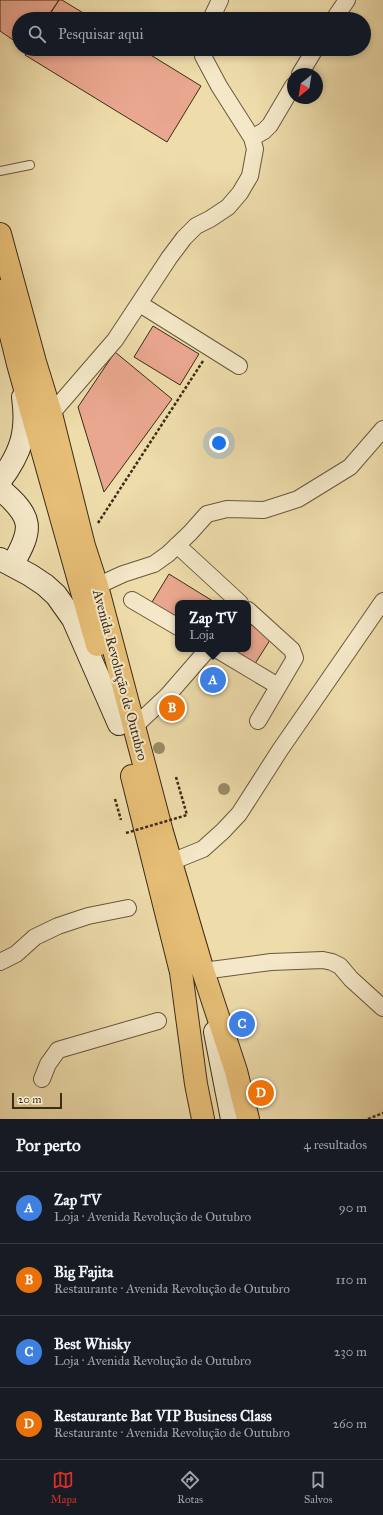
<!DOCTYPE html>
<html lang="pt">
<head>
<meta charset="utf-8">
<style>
	:root { --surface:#171b24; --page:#242831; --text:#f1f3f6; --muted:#9ea1a6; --line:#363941; --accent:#d93025 }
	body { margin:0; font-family:"IM FELL Great Primer",serif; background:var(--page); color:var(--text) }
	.compass { position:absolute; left:287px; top:68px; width:36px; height:36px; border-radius:50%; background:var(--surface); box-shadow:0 2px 6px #0003; rotate:210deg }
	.scale { position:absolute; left:12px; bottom:10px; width:50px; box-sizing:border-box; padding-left:4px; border:2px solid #3b2c18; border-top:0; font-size:11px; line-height:14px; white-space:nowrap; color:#3b2c18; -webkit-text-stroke:3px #f4e8c8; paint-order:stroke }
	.you { position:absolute; left:219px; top:443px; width:14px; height:14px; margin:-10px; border:3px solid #fff; border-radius:50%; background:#1a73e8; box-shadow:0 0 0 6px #1a73e833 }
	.badge { display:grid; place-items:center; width:26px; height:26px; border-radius:50%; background:var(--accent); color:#fff; font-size:13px; font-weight:700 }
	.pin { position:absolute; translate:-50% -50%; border:2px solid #fff; box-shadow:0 1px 4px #0006 }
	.popup { position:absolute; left:175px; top:600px; width:76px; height:52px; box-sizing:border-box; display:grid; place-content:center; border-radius:8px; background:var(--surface); filter:drop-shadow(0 1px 3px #0005); font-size:13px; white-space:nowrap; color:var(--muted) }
	.popup b { font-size:15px; color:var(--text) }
	.popup::after { content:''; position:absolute; left:50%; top:100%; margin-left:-8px; border:8px solid transparent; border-top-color:var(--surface) }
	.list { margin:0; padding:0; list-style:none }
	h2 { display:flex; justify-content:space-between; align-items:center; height:52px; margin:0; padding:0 16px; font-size:17px }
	h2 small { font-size:13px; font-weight:400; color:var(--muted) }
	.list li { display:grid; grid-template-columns:26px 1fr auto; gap:12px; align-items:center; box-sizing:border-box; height:72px; padding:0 16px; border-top:1px solid var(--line) }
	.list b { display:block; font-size:15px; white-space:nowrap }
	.list p { margin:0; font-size:13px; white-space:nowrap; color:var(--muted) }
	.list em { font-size:13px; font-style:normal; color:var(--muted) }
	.icon { flex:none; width:22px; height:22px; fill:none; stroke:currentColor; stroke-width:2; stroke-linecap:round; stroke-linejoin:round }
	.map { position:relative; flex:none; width:383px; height:1119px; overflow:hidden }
	.search { position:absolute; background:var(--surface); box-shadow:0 2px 6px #0003; left:12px; right:12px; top:12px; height:44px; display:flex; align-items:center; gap:10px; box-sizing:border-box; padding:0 14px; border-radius:22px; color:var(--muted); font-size:15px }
	.sheet { height:340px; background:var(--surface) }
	nav { display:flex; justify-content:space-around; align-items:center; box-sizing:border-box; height:56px; border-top:1px solid var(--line); background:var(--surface); font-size:11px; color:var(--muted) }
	nav a { display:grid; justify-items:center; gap:2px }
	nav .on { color:var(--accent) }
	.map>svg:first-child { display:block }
</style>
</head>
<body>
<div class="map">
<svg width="383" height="1119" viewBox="0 0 383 1119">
	<rect width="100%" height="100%" fill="#eedcab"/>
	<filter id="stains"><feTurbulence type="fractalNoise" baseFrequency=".005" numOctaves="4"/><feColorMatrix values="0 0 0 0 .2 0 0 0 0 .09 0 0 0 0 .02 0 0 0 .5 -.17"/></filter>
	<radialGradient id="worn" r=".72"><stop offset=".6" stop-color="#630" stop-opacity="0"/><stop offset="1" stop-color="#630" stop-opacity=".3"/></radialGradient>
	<path fill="#e9a78f" stroke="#3b2c18" d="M0,0h59l-13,19h-27v25l-19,-13z
		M59,0h3l31,19h-46z
		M28,49h113l60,37 -34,56 -142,-87z
		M153,326l46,28 -19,31 -46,-28z
		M115,352l57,47 -68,93 -26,-85z
		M169,574l47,29h-38v22l-29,-18z
		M248,623l24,14 -21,33 -33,-21h30z"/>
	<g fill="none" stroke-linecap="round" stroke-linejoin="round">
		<g stroke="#68583d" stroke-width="10">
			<path id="lane" d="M0,171l30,-6"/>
		</g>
		<g stroke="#68583d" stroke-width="18">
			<path id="street" d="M211,19l9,-19
				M334,19l13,-19
				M300,74l15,-25
				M252,138l12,-7 6,-6 23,-39
				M140,304l99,62
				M51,414l64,-74 54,-82 15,-20 12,-12 14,-7 18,-12 12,-14 10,-17 5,-27 -3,-11 -33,-52 -16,-30 -1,-7
				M177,545l63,58
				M97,586l26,-12 31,-10 14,-10 22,-21 17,-19 20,-5 37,1 34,-11 52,-32 33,-38
				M132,600l46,27
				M248,610l44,40 3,8 -37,63
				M216,649l62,37
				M134,727l34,-32 40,-46
				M171,862l32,-13 20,-18 16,-17 41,-64 103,-149
				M0,962l16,-8 19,-17 23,-11 30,-10 40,-8
				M203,971l68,-9 52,-2 9,2 8,4 11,13 32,29
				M42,1079l6,-15 10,-14 100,-29"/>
		</g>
		<g stroke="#3b2c18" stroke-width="24">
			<path id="secondary" d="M0,481c21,-28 28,-49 23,-84
				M0,489c33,28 34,39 12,76
				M0,559l30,16 15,10 11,10 17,24 46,105
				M215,1032l17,87"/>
		</g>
		<g stroke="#3b2c18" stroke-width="24">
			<path id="primary" d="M0,234l35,128 16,52 33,132 13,40 65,246 41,139 33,100 12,48
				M0,291l18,73 79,281
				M132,776l49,196 15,112 7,35"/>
		</g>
		<path stroke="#3b2c18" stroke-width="2.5" stroke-dasharray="3 2" stroke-linecap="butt" d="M98,523l105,-162
			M176,777l11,38
			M115,799l6,21
			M368,1119l15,-6"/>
		<use href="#lane" stroke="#f4e8c8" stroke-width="8"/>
		<use href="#street" stroke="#f4e8c8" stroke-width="16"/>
		<use href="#secondary" stroke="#f4e8c8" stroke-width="22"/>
		<use href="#primary" stroke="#e7be76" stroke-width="22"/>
		<path stroke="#3b2c18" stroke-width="2.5" stroke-dasharray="3 2" stroke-linecap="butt" d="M126,833l61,-18"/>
	</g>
	<g fill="#998c66">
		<circle cx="159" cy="748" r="6"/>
		<circle cx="224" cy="789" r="6"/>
	</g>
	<g text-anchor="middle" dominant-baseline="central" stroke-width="4" stroke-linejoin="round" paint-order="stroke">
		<g font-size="14" fill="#3b2c18" stroke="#f4e8c8">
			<text transform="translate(120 675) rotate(75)">Avenida Revolução de Outubro</text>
		</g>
	</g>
	<rect width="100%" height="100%" filter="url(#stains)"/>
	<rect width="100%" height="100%" fill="url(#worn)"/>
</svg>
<svg class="compass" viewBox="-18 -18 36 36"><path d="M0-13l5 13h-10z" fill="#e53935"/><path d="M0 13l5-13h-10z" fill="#9ea1a6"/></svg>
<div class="scale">20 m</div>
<div class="you"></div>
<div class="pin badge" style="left:213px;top:680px;background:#3f7fe0">A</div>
<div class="popup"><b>Zap TV</b>Loja</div>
<div class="pin badge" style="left:172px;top:708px;background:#e8710a">B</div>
<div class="pin badge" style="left:242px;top:1024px;background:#3f7fe0">C</div>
<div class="pin badge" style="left:261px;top:1093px;background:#e8710a">D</div>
<div class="search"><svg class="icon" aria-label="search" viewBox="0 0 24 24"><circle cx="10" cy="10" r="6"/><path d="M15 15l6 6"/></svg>Pesquisar aqui</div>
</div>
<section class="sheet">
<h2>Por perto<small>4 resultados</small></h2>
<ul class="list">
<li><span class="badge" style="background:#3f7fe0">A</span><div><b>Zap TV</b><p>Loja · Avenida Revolução de Outubro</p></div><em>90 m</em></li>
<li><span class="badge" style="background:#e8710a">B</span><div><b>Big Fajita</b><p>Restaurante · Avenida Revolução de Outubro</p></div><em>110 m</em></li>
<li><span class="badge" style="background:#3f7fe0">C</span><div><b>Best Whisky</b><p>Loja · Avenida Revolução de Outubro</p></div><em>230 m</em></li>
<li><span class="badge" style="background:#e8710a">D</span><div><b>Restaurante Bat VIP Business Class</b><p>Restaurante · Avenida Revolução de Outubro</p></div><em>260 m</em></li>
</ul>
</section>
<nav>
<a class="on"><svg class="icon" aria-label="map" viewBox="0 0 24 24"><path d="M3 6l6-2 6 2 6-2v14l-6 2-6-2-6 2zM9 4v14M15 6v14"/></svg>Mapa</a>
<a><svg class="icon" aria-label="directions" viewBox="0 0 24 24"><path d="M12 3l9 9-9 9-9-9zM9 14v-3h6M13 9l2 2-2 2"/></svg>Rotas</a>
<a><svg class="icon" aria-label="saved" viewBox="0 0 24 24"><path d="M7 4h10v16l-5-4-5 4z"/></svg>Salvos</a>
</nav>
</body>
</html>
